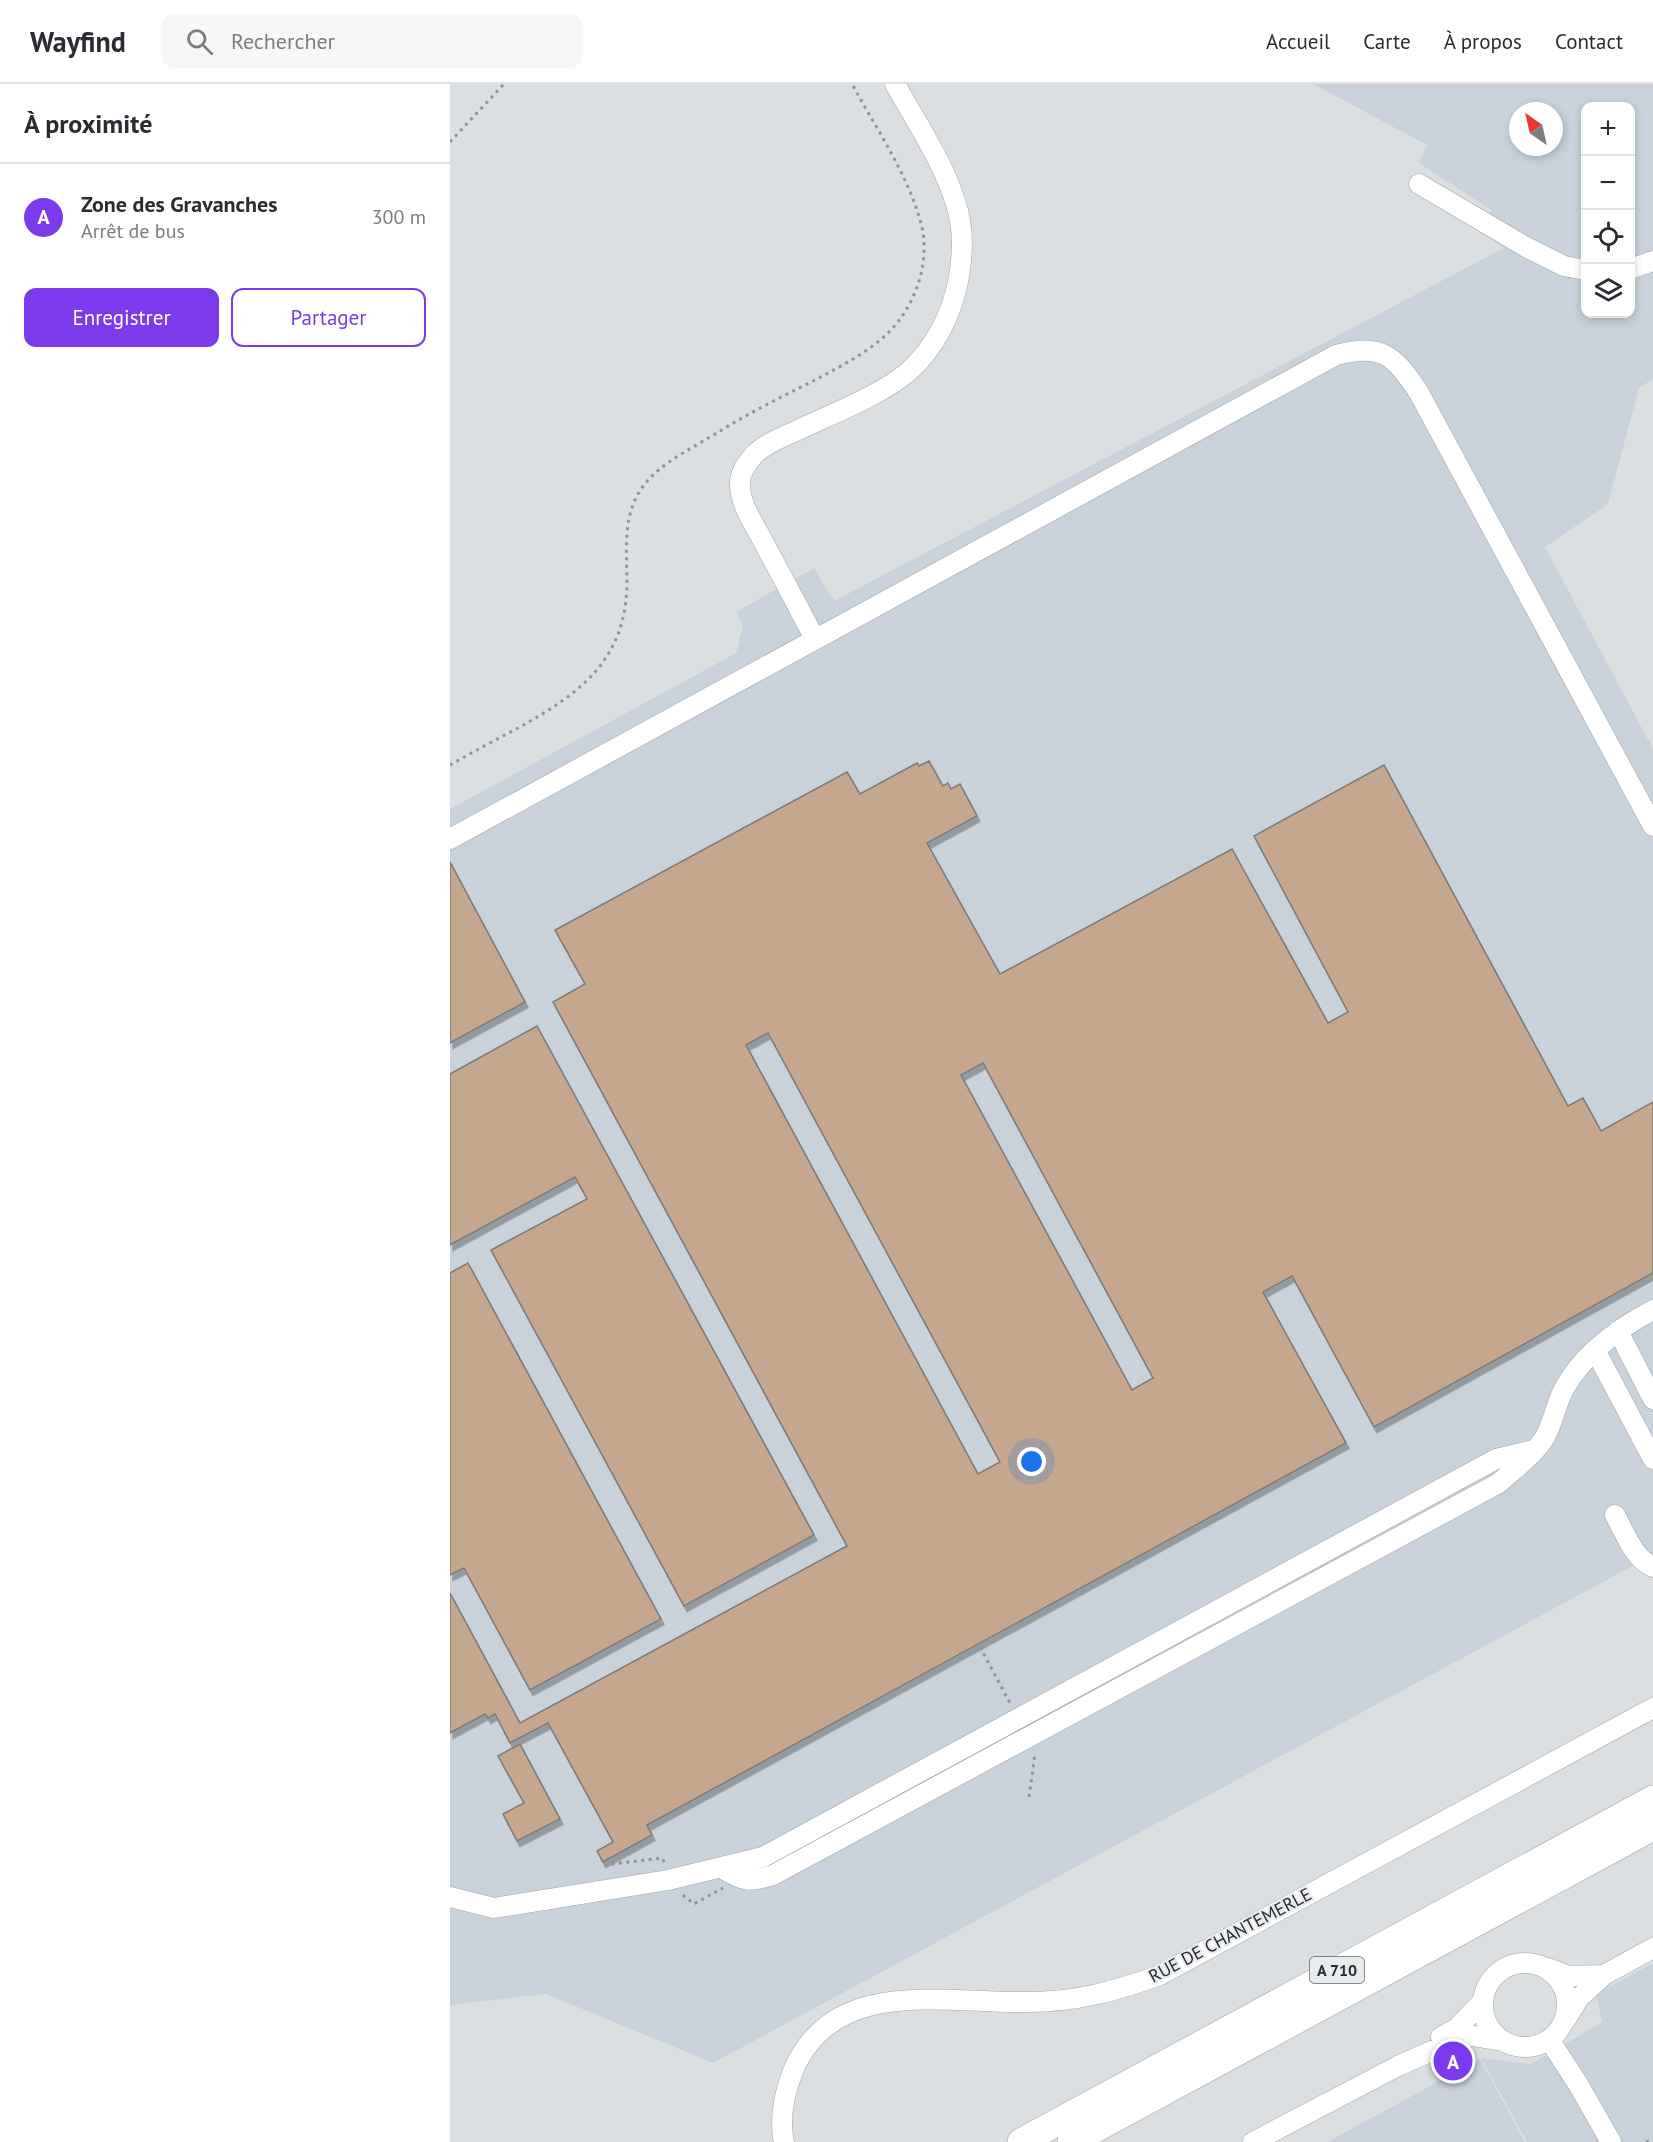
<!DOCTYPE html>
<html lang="fr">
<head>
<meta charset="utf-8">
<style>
	:root { --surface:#fff; --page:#f7f7f7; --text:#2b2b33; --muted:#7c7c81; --line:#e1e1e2; --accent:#7c3aed }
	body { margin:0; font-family:"PT Sans",sans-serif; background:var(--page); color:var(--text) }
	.controls { position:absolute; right:18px; top:18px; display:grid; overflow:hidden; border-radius:12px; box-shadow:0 3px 9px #0003 }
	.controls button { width:54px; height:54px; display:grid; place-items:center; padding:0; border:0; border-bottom:2px solid var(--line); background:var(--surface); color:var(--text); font:30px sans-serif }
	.compass { position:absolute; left:1059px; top:18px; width:54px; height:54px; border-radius:50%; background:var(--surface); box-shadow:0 3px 9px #0003; rotate:326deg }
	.you { position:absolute; left:582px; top:1378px; width:21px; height:21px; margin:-15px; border:4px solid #fff; border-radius:50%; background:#1a73e8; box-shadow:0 0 0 9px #1a73e833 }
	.badge { display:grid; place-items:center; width:39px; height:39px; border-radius:50%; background:var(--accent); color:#fff; font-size:20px; font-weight:700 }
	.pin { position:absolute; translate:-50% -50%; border:3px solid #fff; box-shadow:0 2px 6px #0006 }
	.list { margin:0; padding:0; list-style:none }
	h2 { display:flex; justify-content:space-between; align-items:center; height:78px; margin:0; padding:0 24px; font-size:26px }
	h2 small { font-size:20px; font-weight:400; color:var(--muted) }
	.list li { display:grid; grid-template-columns:39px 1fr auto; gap:18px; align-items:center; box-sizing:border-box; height:108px; padding:0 24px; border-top:2px solid var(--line) }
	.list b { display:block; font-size:22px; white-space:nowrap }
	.list p { margin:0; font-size:20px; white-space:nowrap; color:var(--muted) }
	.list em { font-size:20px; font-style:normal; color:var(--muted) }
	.actions { display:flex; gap:12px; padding:18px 24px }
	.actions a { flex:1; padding:14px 0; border:2px solid var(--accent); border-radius:12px; text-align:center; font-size:21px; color:var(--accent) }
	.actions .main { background:var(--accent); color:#fff }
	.icon { flex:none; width:33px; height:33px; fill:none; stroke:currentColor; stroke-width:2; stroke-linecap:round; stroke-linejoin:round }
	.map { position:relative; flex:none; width:1203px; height:2058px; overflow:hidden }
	header { display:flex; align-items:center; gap:36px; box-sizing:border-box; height:84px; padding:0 30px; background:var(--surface); border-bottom:2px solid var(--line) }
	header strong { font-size:28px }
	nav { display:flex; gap:33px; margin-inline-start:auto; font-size:21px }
	.search { width:420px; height:54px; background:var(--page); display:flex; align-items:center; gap:15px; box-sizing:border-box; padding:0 21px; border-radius:12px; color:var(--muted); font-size:22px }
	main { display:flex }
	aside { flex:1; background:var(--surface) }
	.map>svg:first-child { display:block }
</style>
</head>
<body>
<header>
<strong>Wayfind</strong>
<div class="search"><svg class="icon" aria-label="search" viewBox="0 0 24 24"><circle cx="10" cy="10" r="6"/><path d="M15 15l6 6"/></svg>Rechercher</div>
<nav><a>Accueil</a><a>Carte</a><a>À propos</a><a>Contact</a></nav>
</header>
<main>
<aside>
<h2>À proximité<small></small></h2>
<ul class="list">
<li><span class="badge">A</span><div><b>Zone des Gravanches</b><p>Arrêt de bus</p></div><em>300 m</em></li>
</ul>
<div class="actions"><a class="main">Enregistrer</a><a>Partager</a></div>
</aside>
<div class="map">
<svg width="1203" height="2058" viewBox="0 0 1203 2058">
	<defs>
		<filter id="shadow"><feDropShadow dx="3" dy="5.5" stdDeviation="0" flood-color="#0004"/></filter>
	</defs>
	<rect width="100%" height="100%" fill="#dcdfe2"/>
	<path fill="#c9d2da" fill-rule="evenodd" d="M863,0h340v295l-14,9 -31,116 -63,43 108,202v806l-940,508 -167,-69 -96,11v-1196l286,-156 7,-28 -7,-13 78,-44 20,33 670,-353 -24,-16 11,-22 -72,-47 8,-18zM1136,22h44v208h-44zM1068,27h36v36h-36z
		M1203,1879v179h-126l-46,-84 50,6 71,-42 -6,-28z
		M1030,1975l45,83h-198z"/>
	<path fill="#c5a78d" stroke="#7c7976" stroke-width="1.5" fill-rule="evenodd" filter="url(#shadow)" d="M479,677l14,25 5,-3 3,6 9,-5 17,32 -50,27 73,131 232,-125 96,174 20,-11 -94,-176 130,-71 184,341 15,-8 18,33 52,-29v171l-279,154 -82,-151 -29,16 83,151 -699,382 5,10 -49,27 -6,-11 16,-9 -65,-119 -38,20 -15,-29 -7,4 -3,-4 -35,19v-140l70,130 327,-177 -294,-544 32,-18 -30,-54 292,-158 13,22 57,-31 2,3zM318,949l232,429 -22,12 -232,-429zM533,979l170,315 -21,12 -171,-315z
		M0,778l75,140 -75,41z
		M87,942l277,509 -130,71 -193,-356 96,-51 -12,-22 -125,68v-171z
		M18,1179l193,356 -131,71 -66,-122 -14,7v-302z
		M70,1660l40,75 -43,22 -14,-27 21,-11 -26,-47z"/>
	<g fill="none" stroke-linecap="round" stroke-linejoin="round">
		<g stroke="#a1a4a6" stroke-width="21">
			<path id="minor" d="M969,100l107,63 38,19 22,4
				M1180,185l23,-8
				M365,555c-16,-30 -32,-61 -49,-92 -9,-19 -26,-41 -26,-62 -1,-10 7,-22 13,-29 11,-12 28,-18 43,-25 33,-16 85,-36 112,-59 26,-23 43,-56 50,-90 5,-26 6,-56 -3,-81 -12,-39 -40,-81 -60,-117
				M0,755l886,-484c46,-12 58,0 83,38l234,433
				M1168,1247l35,68
				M1145,1266l58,109
				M1165,1431c10,18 19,44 38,52
				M271,1784c24,13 26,15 52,7l726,-392c15,-14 35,-28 46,-46 8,-14 11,-33 19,-48 18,-34 55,-61 89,-79
				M0,1813l44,11 174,-28 95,-23 733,-398 38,-9
				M1033 1921a42 42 0 1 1 84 0a42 42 0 1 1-84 0Z
				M1098,1884l21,8 35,-1
				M1116,1935l13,-21 25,-23 49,-27
				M991,1953l16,-9 25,-26
				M1100,1957l28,43 33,58
				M334,2058c-5,-24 0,-48 9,-71 40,-96 154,-67 235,-69 48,0 88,-11 132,-27l493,-267
				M803,2058l145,-76 65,-29 10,-1 29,5"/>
		</g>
		<g stroke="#a1a4a6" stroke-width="28">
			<path id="highway" d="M571,2058l632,-343
				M621,2058l582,-315"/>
		</g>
		<path stroke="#919396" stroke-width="3" stroke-dasharray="3 4.5" stroke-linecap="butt" d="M0,58l54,-58
			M0,681c23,-13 47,-26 70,-38 60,-34 105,-66 107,-142 0,-32 -5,-68 14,-96 18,-26 52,-41 79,-58 31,-19 63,-35 95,-51 26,-14 54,-28 75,-49 25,-26 40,-67 32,-104 -13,-51 -45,-97 -70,-143
			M530,1563l30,56
			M579,1713l6,-43
			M154,1781l58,-7 3,5
			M233,1811l11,9 29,-16
			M1196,2058l7,-2"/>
		<use href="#minor" stroke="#fff" stroke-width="20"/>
		<use href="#highway" stroke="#fff" stroke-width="27"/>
	</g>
	<g text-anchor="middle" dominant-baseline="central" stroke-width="4.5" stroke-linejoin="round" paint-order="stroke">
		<rect fill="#e9ecef" stroke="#636566" stroke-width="1.5" x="860" y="1873" width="54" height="26" rx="4.5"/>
		<g font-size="16" font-weight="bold" fill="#2a2b2c">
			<text x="887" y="1886">A 710</text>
		</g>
		<g font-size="18" fill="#2a2b2c" stroke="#e9ecef">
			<text transform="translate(780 1851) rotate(-28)">RUE DE CHANTEMERLE</text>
		</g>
	</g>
</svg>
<div class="controls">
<button>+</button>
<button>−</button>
<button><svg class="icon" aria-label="locate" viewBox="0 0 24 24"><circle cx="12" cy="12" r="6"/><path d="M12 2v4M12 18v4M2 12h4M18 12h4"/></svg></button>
<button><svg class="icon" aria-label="layers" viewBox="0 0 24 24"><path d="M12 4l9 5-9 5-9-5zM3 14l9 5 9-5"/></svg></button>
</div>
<svg class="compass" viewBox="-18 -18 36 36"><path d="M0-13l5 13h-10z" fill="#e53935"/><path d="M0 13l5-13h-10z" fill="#7c7c81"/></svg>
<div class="you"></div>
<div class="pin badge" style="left:1003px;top:1977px">A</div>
</div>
</main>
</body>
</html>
